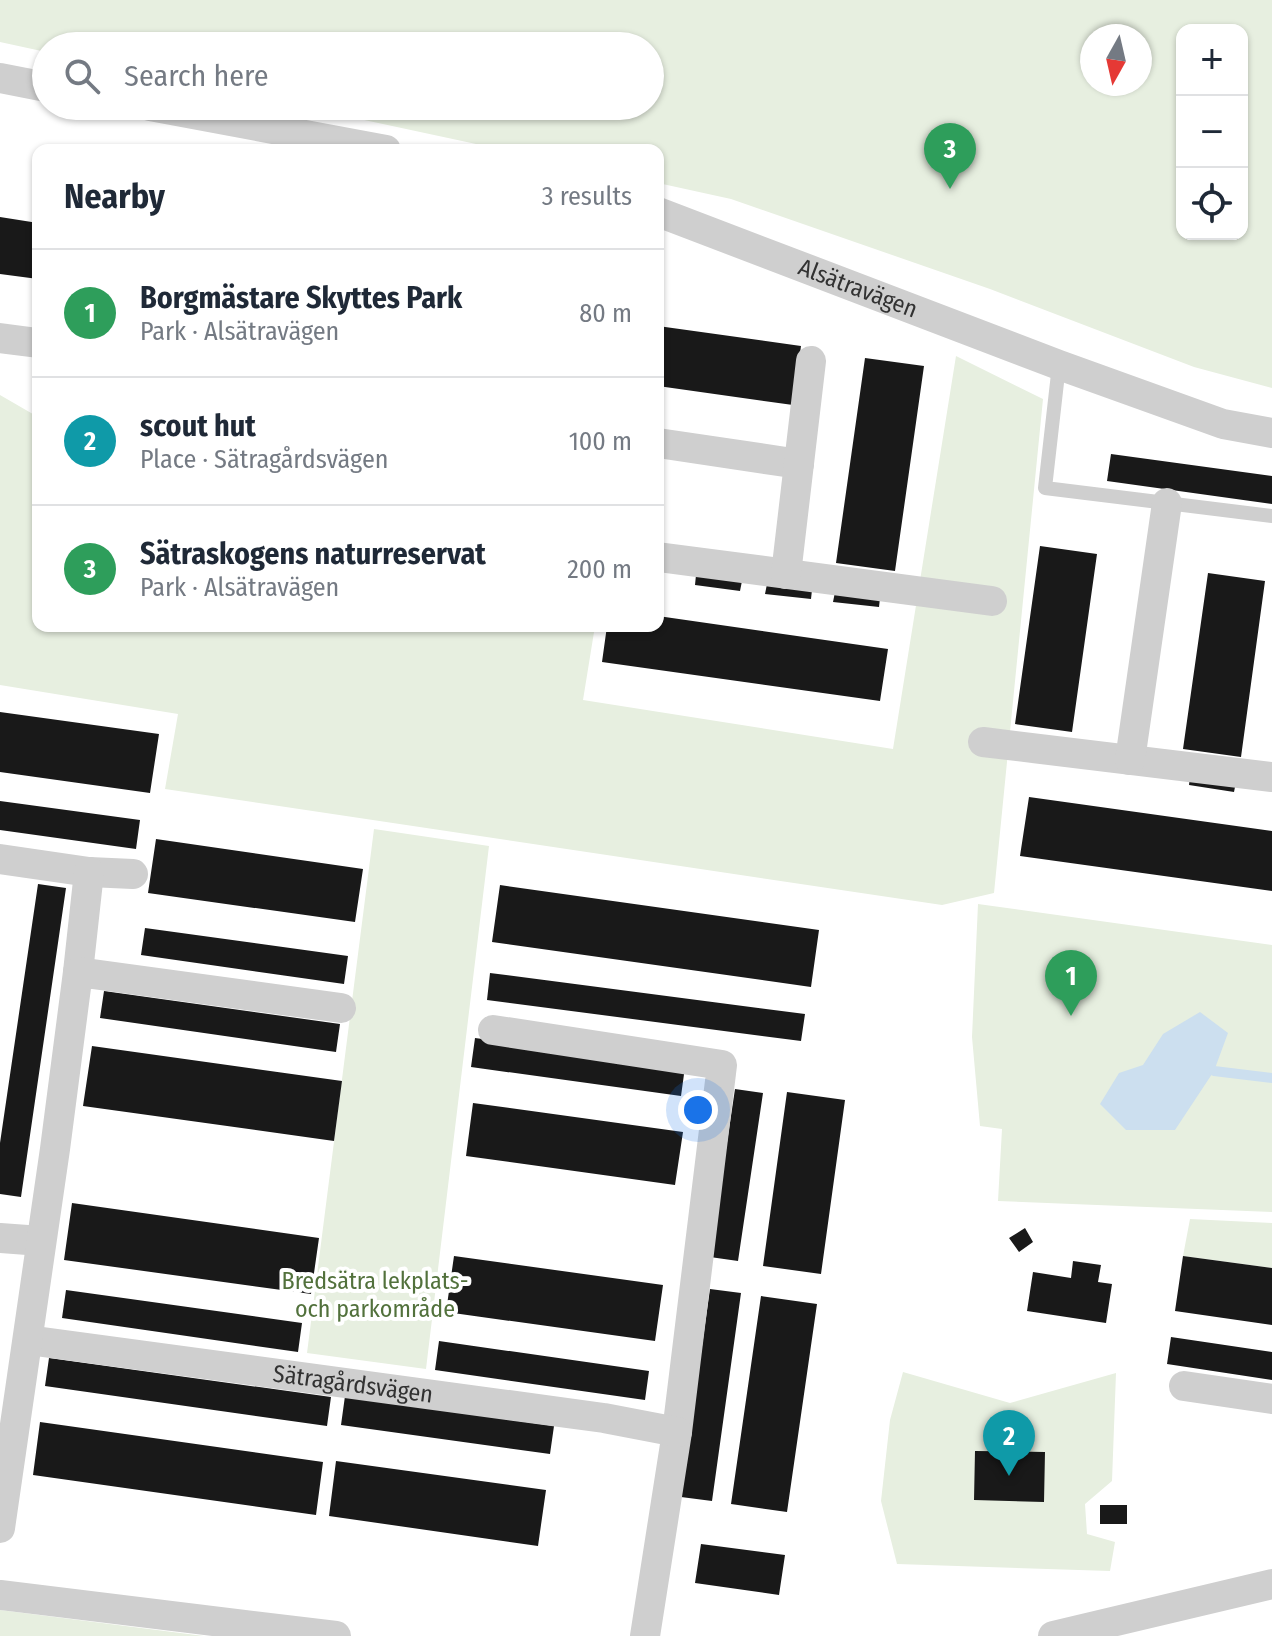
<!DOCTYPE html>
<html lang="en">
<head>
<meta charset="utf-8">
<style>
	:root { --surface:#fff; --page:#f2f2f3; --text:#1f2937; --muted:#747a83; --line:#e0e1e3; --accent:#ee2f32 }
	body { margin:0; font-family:"Fira Sans Condensed",sans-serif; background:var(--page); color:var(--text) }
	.controls { position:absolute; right:24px; top:24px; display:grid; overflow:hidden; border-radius:16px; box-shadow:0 2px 6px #0004 }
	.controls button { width:72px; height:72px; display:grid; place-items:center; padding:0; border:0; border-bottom:2px solid var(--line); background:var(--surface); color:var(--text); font:40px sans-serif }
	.compass { position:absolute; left:1080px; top:24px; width:72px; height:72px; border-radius:50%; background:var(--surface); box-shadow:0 2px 6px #0004; rotate:188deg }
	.you { position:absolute; left:698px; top:1110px; width:28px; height:28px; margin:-20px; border:6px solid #fff; border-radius:50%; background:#1a73e8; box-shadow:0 0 0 12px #1a73e833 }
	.badge { display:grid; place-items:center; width:52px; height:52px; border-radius:50%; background:var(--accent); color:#fff; font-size:26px; font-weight:700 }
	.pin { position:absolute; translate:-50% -66px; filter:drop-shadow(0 2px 4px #0008) }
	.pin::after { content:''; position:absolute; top:42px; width:28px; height:24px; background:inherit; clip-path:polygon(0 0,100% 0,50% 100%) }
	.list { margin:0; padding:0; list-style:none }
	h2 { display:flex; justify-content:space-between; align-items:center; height:104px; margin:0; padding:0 32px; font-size:34px }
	h2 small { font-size:26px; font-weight:400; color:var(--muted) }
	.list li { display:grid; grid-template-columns:52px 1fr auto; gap:24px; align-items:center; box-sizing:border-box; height:128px; padding:0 32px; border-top:2px solid var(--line) }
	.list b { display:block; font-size:30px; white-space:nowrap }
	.list p { margin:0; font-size:26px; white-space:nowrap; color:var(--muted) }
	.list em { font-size:26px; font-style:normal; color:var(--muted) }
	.icon { flex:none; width:44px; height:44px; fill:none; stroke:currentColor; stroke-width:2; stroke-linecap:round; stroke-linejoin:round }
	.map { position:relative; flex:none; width:1272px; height:1636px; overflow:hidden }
	.search { position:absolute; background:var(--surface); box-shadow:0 2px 6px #0004; left:32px; top:32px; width:632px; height:88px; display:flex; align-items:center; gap:20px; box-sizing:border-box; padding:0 28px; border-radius:44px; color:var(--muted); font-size:30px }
	.panel { position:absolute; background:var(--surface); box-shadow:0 2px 6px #0004; left:32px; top:144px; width:632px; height:488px; border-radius:16px }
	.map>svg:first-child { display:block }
</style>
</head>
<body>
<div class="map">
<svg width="1272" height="1636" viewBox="0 0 1272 1636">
	<rect width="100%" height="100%" fill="#fff"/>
	<path fill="#e7efe0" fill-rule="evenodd" d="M0,0h1272v388l-78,-21 -204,-78 -259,-90 -73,-16v-33h-154l-205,-44h351v-60h-604v6l-46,-10zM1182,30h60v204h-60zM1092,36h48v48h-48z
		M956,356l87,43 -49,494 -52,12 -777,-116 13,-75 -178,-29v-290l38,22v209h557l-12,74 310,49z
		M374,829l115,17 -63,523 -119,-16z
		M978,904l294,41v267l-274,-11 4,-72 -22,-3 -8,-89z
		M1190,1219l82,4v45l-89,-12z
		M903,1372l107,31 106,-30 -4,108 -27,23 2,30 28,8 -5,29 -213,-7 -16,-63 9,-81z
		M0,1610l204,26h-204z"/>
	<path fill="#ccdfef" d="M1200,1012l28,21 -14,38 -39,59h-49l-26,-26 19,-31 24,-8 20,-31z"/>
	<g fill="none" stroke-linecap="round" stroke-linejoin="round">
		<path stroke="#ccdfef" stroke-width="10" d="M1214,1071l58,7"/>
	</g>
	<path fill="#191919" d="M0,217l38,6v56l-38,-5z
		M658,326l143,20 -8,59 -135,-19z
		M865,358l59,8 -29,205 -59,-8z
		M1111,454l161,22v28l-165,-23z
		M1040,546l57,8 -25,178 -57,-8z
		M1208,573l57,8 -24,176 -58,-8z
		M696,575l46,6 -2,10 -45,-6z
		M767,584l45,6 -1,9 -46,-5z
		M835,592l45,6 -1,9 -46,-5z
		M658,616l230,33 -8,52 -278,-39 5,-36h51z
		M0,712l159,22 -9,59 -150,-21z
		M1190,776l46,6 -2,10 -45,-7z
		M1029,797l243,34v60l-252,-35z
		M0,801l140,19 -4,29 -136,-19z
		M156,839l207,30 -8,53 -207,-29z
		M38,884l28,4 -45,309 -21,-3v-51z
		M500,885l319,45 -8,57 -319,-45z
		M145,928l203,28 -4,28 -203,-29z
		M490,973l315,41 -4,27 -314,-41z
		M104,991l236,33 -4,28 -236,-34z
		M475,1038l210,29 -4,29 -210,-29z
		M92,1046l250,35 -8,60 -251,-35z
		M735,1089l28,4 -25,168 -28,-4z
		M787,1092l58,8 -24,174 -58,-8z
		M473,1103l210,29 -8,53 -209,-29z
		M72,1203l247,35 -8,56 -247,-34z
		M1025,1228l8,14 -14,10 -10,-14z
		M454,1256l209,29 -8,56 -209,-29z
		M1183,1256l89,12v57l-97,-14z
		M1073,1261l28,4 -3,17 14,2 -6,39 -79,-12 6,-39 38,6z
		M710,1289l31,4 -29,208 -31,-4z
		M66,1290l236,33 -4,29 -236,-34z
		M761,1296l56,8 -30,208 -56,-8z
		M1171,1337l101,15v28l-105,-16z
		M439,1341l210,30 -4,29 -210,-30z
		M49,1358l282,39 -4,29 -282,-40z
		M345,1396l209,30 -4,28 -209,-29z
		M40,1422l283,40 -7,53 -283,-40z
		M975,1451l70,1 -1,50 -70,-2z
		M336,1461l210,29 -8,56 -209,-30z
		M1100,1505h27v19h-27z
		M701,1544l84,11 -6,40 -84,-12z"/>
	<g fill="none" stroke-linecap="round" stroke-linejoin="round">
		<path stroke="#cfcfcf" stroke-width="14" d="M1059,365l-14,123 227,28"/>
		<g stroke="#cfcfcf" stroke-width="30">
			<path d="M0,78l46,9"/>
			<path d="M150,106l236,44"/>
			<path id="s1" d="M658,212l401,153 164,59 49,9"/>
			<path d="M0,338l38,5"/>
			<path d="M658,443l141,21"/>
			<path d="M658,557l334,44"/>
			<path d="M786,574l25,-213"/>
			<path d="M983,742l289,35"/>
			<path d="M1130,760l37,-257"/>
			<path d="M0,859l89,13 44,2"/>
			<path d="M78,972l11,-100"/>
			<path d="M493,1030l229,35 -45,367 -32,204"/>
			<path d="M0,1238l41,3"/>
			<path id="s2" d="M28,1340l576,78 73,14"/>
			<path d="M1184,1386l88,13"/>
			<path d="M0,1528l55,-379 23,-177 263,36"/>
			<path d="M0,1595l336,41"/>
			<path d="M1053,1636l219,-52"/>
		</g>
	</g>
	<g text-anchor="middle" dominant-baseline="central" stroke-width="8" stroke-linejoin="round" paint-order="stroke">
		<g font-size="24" fill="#323232" stroke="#fff">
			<text stroke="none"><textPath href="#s1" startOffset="214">Alsätravägen</textPath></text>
			<text stroke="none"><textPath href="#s2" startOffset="328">Sätragårdsvägen</textPath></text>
		</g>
		<g font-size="24" fill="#52713c" stroke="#fff">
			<text x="375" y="1281">Bredsätra lekplats-<tspan x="375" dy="28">och parkområde</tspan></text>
		</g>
	</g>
</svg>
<div class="controls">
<button>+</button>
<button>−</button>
<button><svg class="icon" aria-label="locate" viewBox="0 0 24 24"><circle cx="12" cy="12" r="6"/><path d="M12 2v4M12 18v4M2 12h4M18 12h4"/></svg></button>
</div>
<svg class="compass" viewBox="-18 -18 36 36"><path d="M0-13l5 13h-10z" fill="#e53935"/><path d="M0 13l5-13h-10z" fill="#747a83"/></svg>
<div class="you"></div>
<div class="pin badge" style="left:1071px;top:1016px;background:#2e9e5b">1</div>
<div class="pin badge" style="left:1009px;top:1476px;background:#0f9aa8">2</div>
<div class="pin badge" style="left:950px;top:189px;background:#2e9e5b">3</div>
<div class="search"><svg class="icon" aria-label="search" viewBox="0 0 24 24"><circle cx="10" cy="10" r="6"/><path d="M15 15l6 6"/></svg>Search here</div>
<section class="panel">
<h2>Nearby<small>3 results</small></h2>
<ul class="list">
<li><span class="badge" style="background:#2e9e5b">1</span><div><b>Borgmästare Skyttes Park</b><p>Park · Alsätravägen</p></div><em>80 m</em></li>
<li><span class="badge" style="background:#0f9aa8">2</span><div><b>scout hut</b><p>Place · Sätragårdsvägen</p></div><em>100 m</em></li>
<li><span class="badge" style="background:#2e9e5b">3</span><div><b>Sätraskogens naturreservat</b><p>Park · Alsätravägen</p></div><em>200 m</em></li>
</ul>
</section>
</div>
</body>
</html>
